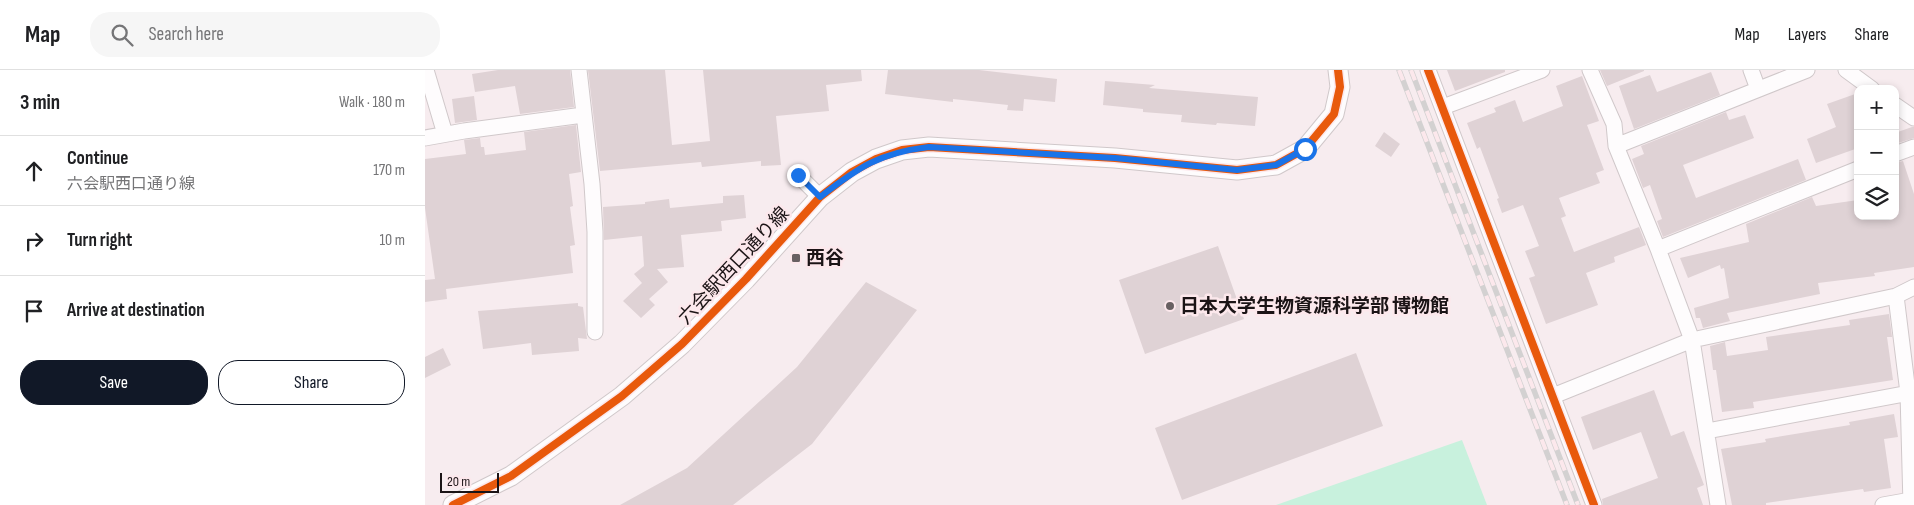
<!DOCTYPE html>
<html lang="en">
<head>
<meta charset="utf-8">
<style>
	:root { --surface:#fff; --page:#f6f6f6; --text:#202124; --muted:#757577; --line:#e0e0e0; --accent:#111827 }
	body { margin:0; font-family:"Sofia Sans Condensed","Noto Sans JP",sans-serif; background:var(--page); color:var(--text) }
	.controls { position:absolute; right:15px; top:15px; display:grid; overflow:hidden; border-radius:10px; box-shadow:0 2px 8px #0003 }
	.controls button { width:45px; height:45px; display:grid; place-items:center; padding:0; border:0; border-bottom:1px solid var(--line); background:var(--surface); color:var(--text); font:25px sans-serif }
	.scale { position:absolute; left:15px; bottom:12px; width:59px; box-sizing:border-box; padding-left:5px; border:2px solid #1b1416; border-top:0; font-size:14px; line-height:18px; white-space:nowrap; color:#1b1416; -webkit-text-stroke:4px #fce8ec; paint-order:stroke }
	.stop { position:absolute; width:15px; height:15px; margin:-11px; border:4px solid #1a73e8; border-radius:50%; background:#fff }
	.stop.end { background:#1a73e8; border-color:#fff; box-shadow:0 1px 5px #0008 }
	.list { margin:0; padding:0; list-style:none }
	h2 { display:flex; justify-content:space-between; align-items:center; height:65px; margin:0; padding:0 20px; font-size:21px }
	h2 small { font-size:16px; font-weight:400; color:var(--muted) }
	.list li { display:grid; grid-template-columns:32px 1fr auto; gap:15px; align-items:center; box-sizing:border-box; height:70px; padding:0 20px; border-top:1px solid var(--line) }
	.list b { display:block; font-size:19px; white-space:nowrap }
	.list p { margin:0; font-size:16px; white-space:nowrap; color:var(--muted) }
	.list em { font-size:16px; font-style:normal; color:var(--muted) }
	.actions { display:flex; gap:10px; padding:15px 20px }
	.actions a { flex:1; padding:11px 0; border:1px solid var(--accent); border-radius:20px; text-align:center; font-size:18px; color:var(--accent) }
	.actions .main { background:var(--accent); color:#fff }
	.icon { flex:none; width:28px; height:28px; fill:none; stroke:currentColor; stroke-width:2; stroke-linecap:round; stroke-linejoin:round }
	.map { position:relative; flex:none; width:1489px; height:435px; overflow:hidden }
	header { display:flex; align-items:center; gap:30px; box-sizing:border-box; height:70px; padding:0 25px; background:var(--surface); border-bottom:1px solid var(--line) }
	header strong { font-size:24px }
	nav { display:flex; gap:28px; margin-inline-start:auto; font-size:18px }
	.search { width:350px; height:45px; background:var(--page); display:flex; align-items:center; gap:12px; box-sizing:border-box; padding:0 18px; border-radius:20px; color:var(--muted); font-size:19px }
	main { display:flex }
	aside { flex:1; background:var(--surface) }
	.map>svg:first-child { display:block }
</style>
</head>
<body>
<header>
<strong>Map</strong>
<div class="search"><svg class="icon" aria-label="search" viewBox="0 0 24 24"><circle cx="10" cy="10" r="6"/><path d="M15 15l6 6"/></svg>Search here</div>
<nav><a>Map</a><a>Layers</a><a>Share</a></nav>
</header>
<main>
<aside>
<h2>3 min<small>Walk · 180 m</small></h2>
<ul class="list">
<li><svg class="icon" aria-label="ahead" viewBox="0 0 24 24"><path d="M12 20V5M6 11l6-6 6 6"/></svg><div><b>Continue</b><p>六会駅西口通り線</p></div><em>170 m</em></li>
<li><svg class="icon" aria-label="right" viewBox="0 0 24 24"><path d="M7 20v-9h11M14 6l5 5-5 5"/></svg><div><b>Turn right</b></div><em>10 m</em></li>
<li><svg class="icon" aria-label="arrive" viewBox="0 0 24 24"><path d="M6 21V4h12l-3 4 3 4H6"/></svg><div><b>Arrive at destination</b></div></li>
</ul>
<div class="actions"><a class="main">Save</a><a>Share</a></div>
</aside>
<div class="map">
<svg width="1489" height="435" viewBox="0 0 1489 435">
	<rect width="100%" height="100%" fill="#f7ecef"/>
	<path fill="#c8f1dd" d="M1037,370l25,65h-211z"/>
	<path fill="#dfd2d5" d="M73,0h72l4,37 -54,7 -5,-28 -40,6 -3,-18z
		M163,0h77l7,75 38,-4 -7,-71h158l1,11 -36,4 3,26 -53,5 5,49 -20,1v-5l-59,6 -1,-5 -101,9z
		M463,0h91l78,9 -2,23 -31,-3 -1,12 -16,-1 1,-5 -55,-6v3l-68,-8z
		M1022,0h58v2l-50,19z
		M1175,0h44v1l-37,15z
		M1286,2l9,23 -86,34 -15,-43 31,-11 7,17z
		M1157,6l17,45 -12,4 17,45 -8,3 4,10 -41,15 7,18 -5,2 13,34 65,-25 7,18 -32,12 1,5 -29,11 12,32 -52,19 -17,-46 6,-2 -10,-25 14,-5 -16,-41 -21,8 -5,-14 2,-1 -19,-51 -3,2 -10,-26 29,-11 -2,-4 21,-8 8,22 40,-16 -7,-20z
		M680,11l50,4 -6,3 109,9 -3,29 -38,-3 -1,2 -35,-3 1,-7 -39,-3v-3l-40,-4z
		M1433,23v55l-42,15 -9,-24 29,-12 -9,-23z
		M49,26l3,24 -22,3 -3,-24z
		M1301,42l3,8 16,-5 9,23 -71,27 13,33 102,-39 8,21 -143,57 -6,-16 5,-2 -12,-34 -7,3 -11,-29 12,-5 -3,-8z
		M151,55l5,47 -12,2 4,32 -3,1 5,38 -5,1 3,27 -127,16 1,10 -22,3v-22l10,-1 -10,-71v-49l41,-5 -2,-14 16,-2 1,9h3l1,8 41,-5 -2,-18z
		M1487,57h2v11l-19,6v-11z
		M959,62l16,12 -9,13 -16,-11z
		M1478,91l11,33v73l-40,6 1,3 -57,7 2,11 -93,19 3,8 -27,7 -3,-10h-4l-2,-10 35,-10 -5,-30 -3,1 -1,-4 -32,13 -8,-20 69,-16 -3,-18 66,-27 4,9 42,-6v16h37v-53z
		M319,125l2,23 -25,3 1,10 -41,4 3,32 -27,2 11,13 -19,17 6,6 -14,13 -18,-17 19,-18 -8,-9 10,-8 -2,-30 -38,4 -1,-33 42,-3v-2l24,-3 1,9 53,-5v-7z
		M793,176l26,73 -99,35 -26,-74z
		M441,212l51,28 -105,134 -79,61h-113l67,-37 110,-101z
		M153,233v3l5,1 4,32 -9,-1 1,13 -47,4 -1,-12 -48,6 -5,-38z
		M1464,244l3,23h-5l6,43 -140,22 1,6 -32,4 -6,-42h-3l-3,-24 15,-4 2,14 41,-6 -2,-13 84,-12 -1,-5z
		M18,278l8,17 -26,13v-21z
		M931,283l27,73 -201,74 -27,-72z
		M1229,320l17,46 13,-5 20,54 -7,3 6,17h-100l-1,-6 56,-21 -17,-46 -48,18 -12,-33z
		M1469,344l4,23 -14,2 7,49 -27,4 -1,-3 -97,14v2h-34l-11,-56 45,-7 -1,-3 85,-14 -1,-3z"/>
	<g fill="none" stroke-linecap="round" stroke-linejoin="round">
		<g stroke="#d0c8ca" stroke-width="17">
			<path id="minor" d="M1,0l19,64
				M154,0l13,114 3,48v100
				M1003,0l166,435
				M1165,0l24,54 2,22 42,103 34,91 26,165
				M1326,0l7,19
				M1421,0l26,19
				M1470,35l19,13
				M1018,37l99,-37
				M0,68l39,-7 119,-16
				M1191,76l191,-76
				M1470,84l19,-7
				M373,105l22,22
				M1233,179l200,-80
				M1471,226l12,97 3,112
				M1128,326l139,-56 204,-44 18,-9
				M1282,361l207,-39
				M1458,435l28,-5"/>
		</g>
		<g stroke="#d0c8ca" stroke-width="21">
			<path id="tertiary" d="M28,435l58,-29 111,-80 60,-52 64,-65 74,-82 32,-25 24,-13 26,-9 27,-3 186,11 122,12 39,-5 29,-16 29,-35 6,-27 -2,-17"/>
		</g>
		<use href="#minor" stroke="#fefcfd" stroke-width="15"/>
		<use href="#tertiary" stroke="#fefcfd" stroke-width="19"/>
		<g stroke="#d3d1d1" stroke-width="5.5">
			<path id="rail" d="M974,0l168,435
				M986,0l167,435"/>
		</g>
		<use href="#rail" stroke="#fce8ec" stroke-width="4" stroke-dasharray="11" stroke-linecap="butt"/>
		<g stroke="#fce8ec" stroke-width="11">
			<path id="cycleway" d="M1003,0l166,435
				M28,435l58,-29 111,-80 60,-52 64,-65 74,-82 32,-25 24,-13 26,-9 27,-3 186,11 122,12 39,-5 29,-16 29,-35 6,-27 -2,-17"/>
		</g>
		<use href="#cycleway" stroke="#e8590c" stroke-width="8"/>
	</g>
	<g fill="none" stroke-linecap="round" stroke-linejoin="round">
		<path stroke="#1a73e8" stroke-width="6" d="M373,105l22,22c39,-30 59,-44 109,-50l186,11 122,12 39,-5 29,-16"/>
	</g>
	<g fill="#686062" stroke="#fce8ec" stroke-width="2">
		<rect x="366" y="183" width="10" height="10" rx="2.5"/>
		<circle cx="745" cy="236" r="5"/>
	</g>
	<g text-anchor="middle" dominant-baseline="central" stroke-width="5" stroke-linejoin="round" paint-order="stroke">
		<g font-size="19" font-weight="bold" fill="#1b1416" stroke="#fce8ec" text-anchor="start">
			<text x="381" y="188">西谷</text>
			<text x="755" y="236">日本大学生物資源科学部 博物館</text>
		</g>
		<g font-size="19" fill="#1b1416" stroke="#fce8ec">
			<text transform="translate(309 196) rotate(-47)">六会駅西口通り線</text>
		</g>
	</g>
</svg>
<div class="controls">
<button>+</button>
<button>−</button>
<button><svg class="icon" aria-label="layers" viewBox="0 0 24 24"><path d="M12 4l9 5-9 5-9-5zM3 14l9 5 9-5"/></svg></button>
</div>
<div class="scale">20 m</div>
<div class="stop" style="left:880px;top:79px"></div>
<div class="stop end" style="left:373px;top:105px"></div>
</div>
</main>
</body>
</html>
